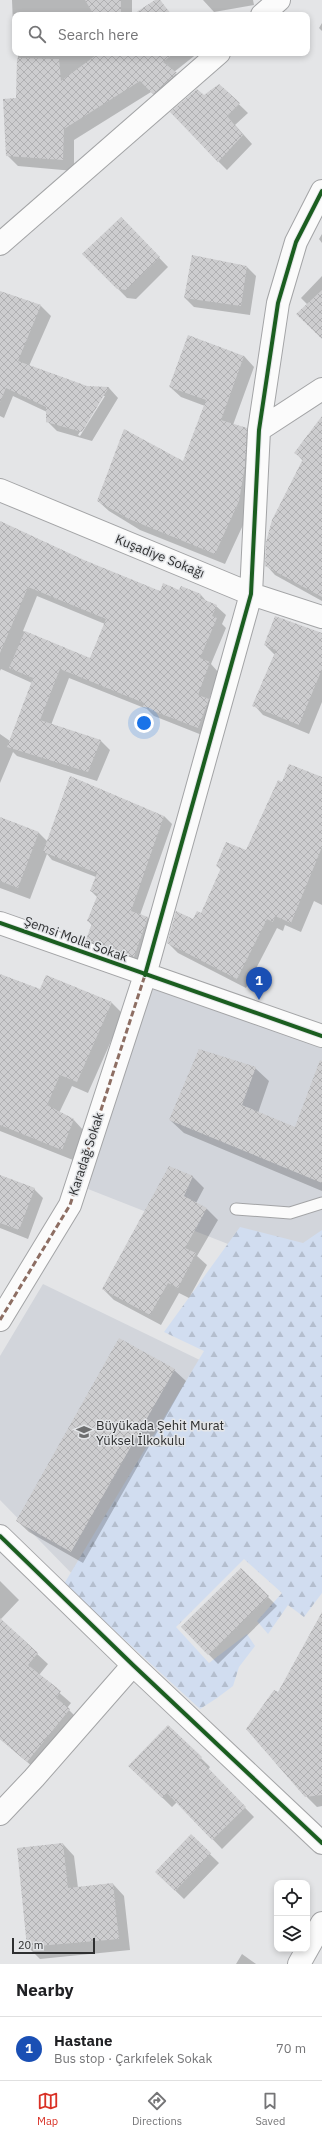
<!DOCTYPE html>
<html lang="en">
<head>
<meta charset="utf-8">
<style>
	:root { --surface:#fff; --page:#f6f6f6; --text:#202124; --muted:#757577; --line:#e0e0e0; --accent:#d93025 }
	body { margin:0; font-family:"IBM Plex Sans",sans-serif; background:var(--page); color:var(--text) }
	.controls { position:absolute; right:12px; bottom:12px; display:grid; overflow:hidden; border-radius:8px; box-shadow:0 2px 6px #0003 }
	.controls button { width:36px; height:36px; display:grid; place-items:center; padding:0; border:0; border-bottom:1px solid var(--line); background:var(--surface); color:var(--text); font:20px sans-serif }
	.scale { position:absolute; left:12px; bottom:10px; width:83px; box-sizing:border-box; padding-left:4px; border:2px solid #2e2f30; border-top:0; font-size:11px; line-height:14px; white-space:nowrap; color:#2e2f30; -webkit-text-stroke:3px #e3e5e8; paint-order:stroke }
	.you { position:absolute; left:144px; top:723px; width:14px; height:14px; margin:-10px; border:3px solid #fff; border-radius:50%; background:#1a73e8; box-shadow:0 0 0 6px #1a73e833 }
	.badge { display:grid; place-items:center; width:26px; height:26px; border-radius:50%; background:var(--accent); color:#fff; font-size:13px; font-weight:700 }
	.pin { position:absolute; translate:-50% -33px; filter:drop-shadow(0 1px 2px #0008) }
	.pin::after { content:''; position:absolute; top:21px; width:14px; height:12px; background:inherit; clip-path:polygon(0 0,100% 0,50% 100%) }
	.list { margin:0; padding:0; list-style:none }
	h2 { display:flex; justify-content:space-between; align-items:center; height:52px; margin:0; padding:0 16px; font-size:17px }
	h2 small { font-size:13px; font-weight:400; color:var(--muted) }
	.list li { display:grid; grid-template-columns:26px 1fr auto; gap:12px; align-items:center; box-sizing:border-box; height:64px; padding:0 16px; border-top:1px solid var(--line) }
	.list b { display:block; font-size:15px; white-space:nowrap }
	.list p { margin:0; font-size:13px; white-space:nowrap; color:var(--muted) }
	.list em { font-size:13px; font-style:normal; color:var(--muted) }
	.icon { flex:none; width:22px; height:22px; fill:none; stroke:currentColor; stroke-width:2; stroke-linecap:round; stroke-linejoin:round }
	.map { position:relative; flex:none; width:322px; height:1964px; overflow:hidden }
	.search { position:absolute; background:var(--surface); box-shadow:0 2px 6px #0003; left:12px; right:12px; top:12px; height:44px; display:flex; align-items:center; gap:10px; box-sizing:border-box; padding:0 14px; border-radius:8px; color:var(--muted); font-size:15px }
	.sheet { height:116px; background:var(--surface) }
	nav { display:flex; justify-content:space-around; align-items:center; box-sizing:border-box; height:56px; border-top:1px solid var(--line); background:var(--surface); font-size:11px; color:var(--muted) }
	nav a { display:grid; justify-items:center; gap:2px }
	nav .on { color:var(--accent) }
	.map>svg:first-child { display:block }
</style>
</head>
<body>
<div class="map">
<svg width="322" height="1964" viewBox="0 0 322 1964">
	<defs>
		<pattern id="forest-firs" width="22" height="20" patternUnits="userSpaceOnUse"><rect width="22" height="20" fill="#d1ddf0"/><path d="M5 1l3.5 6h-7zM16 11l3.5 6h-7z" fill="#b4bece"/></pattern>
		<pattern id="building-cross-hatch" width="8" height="8" patternUnits="userSpaceOnUse"><rect width="8" height="8" fill="#cdcdcf"/><path d="M0 0l8 8M0 8l8-8" fill="none" stroke="#b0b0b2"/></pattern>
	</defs>
	<rect width="100%" height="100%" fill="#e4e5e7"/>
	<path fill="#d2d5db" d="M146,984l176,64v233l-234,-92z
		M43,1284l165,80 -130,216 -78,-80v-144z"/>
	<path fill="url(#forest-firs)" d="M240,1227l63,16 19,-13v363l-18,24 -16,-12 -20,29 -11,-13 25,-28 -38,-34 -68,68 33,36 38,-29 8,12 -16,21 -6,19 -16,12 -17,11 -136,-125 140,-233 -40,-19z"/>
	<path fill="#0003" fill-rule="evenodd" d="M12,0h120v15h-117v12l-2,-2z
		M203,0h50l1,5 -40,7z
		M322,23v8l-3,-3z
		M18,53h180l-24,19 13,12 -23,20 -13,-12 -77,48v31l-56,-5 -11,-11 10,-57z
		M219,85l29,28 -13,12 17,19 -25,26 -9,-9 -14,-65z
		M121,218l47,49 -32,32 -9,-1 -43,-44z
		M322,234v9l-3,-4z
		M247,267l9,9 -6,39 -56,-8 -9,-9z
		M322,276v62l-14,-33 -7,-7z
		M0,292l41,14 10,10 -22,50 58,21 22,1 9,10 -26,43 -35,-10 -10,-10v-9l-34,-16 -9,22 -4,-2zM102,396h3l-25,40 -2,-1z
		M244,356l10,11 -21,58 13,4 11,11 -8,72 -24,52 -85,-34 -31,-19 -11,-10 86,-39 21,-56 -24,-9 -11,-10z
		M322,417v184l-47,-26 -9,-10 37,-104 -7,-8z
		M0,529l160,63 20,-1 1,-4 20,8 6,7 9,4 10,9 -4,9 4,4 -15,36 8,9 -10,27 9,9 -11,28 -53,-21 -7,-7 -78,-31 -18,47 50,16 9,9 -13,31 -80,-25 -4,-4 -13,31v-49l10,7 22,-58 -31,-14 -1,2zM37,596l68,28 -15,35 -67,-28z
		M322,635v67l-13,32 -46,-19 -9,-10 21,-50 -10,-10z
		M322,778v127l-8,-4 -13,31 -16,-7 -2,6 -6,-3 -31,60 -68,-35 -10,-10 34,-29 19,-44 -4,-4 30,-14 35,-69z
		M164,816l8,8 -32,91 8,3 8,8 -14,38 -47,-16 -8,-8 5,-15 -4,-4 10,-23 -7,-7 5,-14 -44,-17 -5,-6 -17,45 -30,-11v-70l39,15 9,9z
		M0,975l41,16 71,12 11,11 -35,79 -16,-7 -13,27 14,6 11,12 -11,29 -73,-29z
		M255,1068l14,13 -11,32 37,15 27,-40v103l-138,-58 -14,-13z
		M169,1168l24,9 11,11 -8,15 11,6 11,11 -21,36 10,9 -18,33 -10,-5 -18,32 -47,-25 -11,-11z
		M0,1178l34,11 9,9 -15,41 -28,-11z
		M174,1370l12,11 -103,182 -54,-31 -12,-11z
		M241,1570l36,36 -59,58 -36,-37z
		M0,1581l19,19 -19,20 48,44 -9,11 32,28 -4,5 13,13 -41,51 -39,-33z
		M322,1628v178l-5,1 -11,-11 -27,-102z
		M168,1726l42,41 -2,3 46,47 -32,32 -45,-47 -5,5 -42,-41z
		M191,1836l28,27 -35,36 -28,-27z
		M63,1844l11,12 4,32 35,-4 11,12 6,54 -90,9 -12,-12 -10,-98z
		M242,1954l14,10h-20z"/>
	<path fill="url(#building-cross-hatch)" d="M85,0h36v15h-27z
		M155,0h5l12,15h-40z
		M99,53h75l-11,9 14,11 -24,21 -13,-13 -76,48 -1,31 -57,-4 -3,-57 13,-1 1,-40 42,1 2,22z
		M219,84l21,19 -13,13 16,19 -25,27 -48,-50 27,-23 7,6z
		M121,217l39,40 -34,33 -9,-1 -35,-35z
		M192,255l55,11 -6,40 -57,-8z
		M322,290v49l-26,-25z
		M0,291l41,14 -23,56 69,25 22,1 -27,45 -36,-10v-15l-40,-19 -6,14z
		M188,335l56,21 -23,64 26,8 -2,38 -6,35 -24,53 -86,-35 -32,-18 27,-72 59,32 23,-61 -37,-13z
		M322,416v181l-57,-31 1,-24 6,-22 31,-61 -9,-6z
		M0,521l84,39 76,31 3,-8 16,7 2,-4 20,8 -1,4 17,7 -5,11 5,2 -17,40 10,4 -12,33 11,4 -11,29 -55,-21 1,-4 -84,-34 -20,51 61,20 -13,32 -81,-25 26,-69 -24,-10 16,-37 65,27 16,-39 -78,-32 -28,66z
		M275,616l47,17v36l-23,56 -47,-19 24,-56 -12,-5z
		M289,764l33,13v70l-31,76 -16,-7 -2,6 -6,-3 -30,60 -70,-36 9,-32 17,8 4,-8 4,2 20,-45 -5,-2 10,-24 20,8 32,-70 4,2z
		M70,776l94,40 -33,95 17,6 -14,40 -48,-17 6,-17 -5,-2 11,-27 -8,-3 7,-18 -54,-21z
		M0,817l39,15 -21,56 -18,-7z
		M0,974l40,15 6,-14 66,27 -35,80 -17,-7 -13,30 27,14 -12,31 -62,-25z
		M199,1049l57,18 -14,38 53,22 25,-67 2,1v122l-153,-63z
		M169,1166l24,10 -9,20 23,12 -22,40 11,5 -18,35 -10,-5 -18,32 -48,-26z
		M0,1175l35,13 -16,42 -19,-7z
		M119,1338l56,31 -104,183 -55,-31z
		M241,1568l28,28 -61,59 -27,-28z
		M322,1612v183l-17,2 -59,-68 28,-39 4,2z
		M0,1618l38,35 -10,12 33,26 -5,7 14,11 -43,53 -27,-23z
		M168,1725l34,32 -2,3 46,47 -34,33 -45,-47 -5,5 -34,-32z
		M191,1834l20,19 -36,38 -20,-19z
		M63,1843l5,45 45,-5 6,56 -92,8 -10,-99z"/>
	<g fill="none" stroke-linecap="round" stroke-linejoin="round">
		<g stroke="#a3a4a6" stroke-width="13">
			<path id="lane" d="M236,1209l54,4 32,-10"/>
		</g>
		<g stroke="#a3a4a6" stroke-width="24">
			<path id="street" d="M259,430l63,-41
				M0,490l251,104 71,23
				M0,923l322,113
				M0,1320l70,-115 75,-230 106,-381 8,-164 19,-127 18,-61 26,-51
				M0,1536l133,129 189,178
				M0,1814l34,-36 99,-113
				M299,1964l23,-41"/>
		</g>
		<g stroke="#a3a4a6" stroke-width="24">
			<path id="secondary" d="M262,15l17,-15
				M0,244l219,-191"/>
		</g>
		<use href="#lane" stroke="#fbfbfb" stroke-width="11"/>
		<use href="#street" stroke="#fbfbfb" stroke-width="22"/>
		<use href="#secondary" stroke="#fbfbfb" stroke-width="22"/>
		<path stroke="#8d6e63" stroke-width="3" stroke-dasharray="6 3" stroke-linecap="butt" d="M0,1320l70,-115 75,-230"/>
		<g stroke="#e3e5e8" stroke-width="6">
			<path id="cycleway" d="M0,923l322,113
				M145,975l106,-381 8,-164 19,-127 18,-61 26,-51
				M0,1536l133,129 189,178"/>
		</g>
		<use href="#cycleway" stroke="#1b5e20" stroke-width="4"/>
	</g>
	<defs>
		<g id="school-bare" transform="scale(1.2)"><path d="M0-5L7-2L0 1L-7-2ZM-4 1L0 2.5L4 1V4Q0 6-4 4Z" fill="#6e6f70" stroke="#e3e5e8" stroke-width="2.5" paint-order="stroke"/></g>
	</defs>
	<g fill-rule="evenodd">
		<use href="#school-bare" x="84" y="1432"/>
	</g>
	<g text-anchor="middle" dominant-baseline="central" stroke-width="3" stroke-linejoin="round" paint-order="stroke">
		<g font-size="13" fill="#2e2f30" stroke="#e3e5e8">
			<text transform="translate(160 556) rotate(22)">Kuşadiye Sokağı</text>
			<text transform="translate(76 939) rotate(20)">Şemsi Molla Sokak</text>
			<text transform="translate(86 1154) rotate(-72)">Karadağ Sokak</text>
		</g>
		<g font-size="13" fill="#2e2f30" stroke="#e3e5e8" text-anchor="start">
			<text x="96" y="1425">Büyükada Şehit Murat<tspan x="96" dy="15">Yüksel İlkokulu</tspan></text>
		</g>
	</g>
</svg>
<div class="controls">
<button><svg class="icon" aria-label="locate" viewBox="0 0 24 24"><circle cx="12" cy="12" r="6"/><path d="M12 2v4M12 18v4M2 12h4M18 12h4"/></svg></button>
<button><svg class="icon" aria-label="layers" viewBox="0 0 24 24"><path d="M12 4l9 5-9 5-9-5zM3 14l9 5 9-5"/></svg></button>
</div>
<div class="scale">20 m</div>
<div class="you"></div>
<div class="pin badge" style="left:259px;top:1000px;background:#1a4fb4">1</div>
<div class="search"><svg class="icon" aria-label="search" viewBox="0 0 24 24"><circle cx="10" cy="10" r="6"/><path d="M15 15l6 6"/></svg>Search here</div>
</div>
<section class="sheet">
<h2>Nearby<small></small></h2>
<ul class="list">
<li><span class="badge" style="background:#1a4fb4">1</span><div><b>Hastane</b><p>Bus stop · Çarkıfelek Sokak</p></div><em>70 m</em></li>
</ul>
</section>
<nav>
<a class="on"><svg class="icon" aria-label="map" viewBox="0 0 24 24"><path d="M3 6l6-2 6 2 6-2v14l-6 2-6-2-6 2zM9 4v14M15 6v14"/></svg>Map</a>
<a><svg class="icon" aria-label="directions" viewBox="0 0 24 24"><path d="M12 3l9 9-9 9-9-9zM9 14v-3h6M13 9l2 2-2 2"/></svg>Directions</a>
<a><svg class="icon" aria-label="saved" viewBox="0 0 24 24"><path d="M7 4h10v16l-5-4-5 4z"/></svg>Saved</a>
</nav>
</body>
</html>
